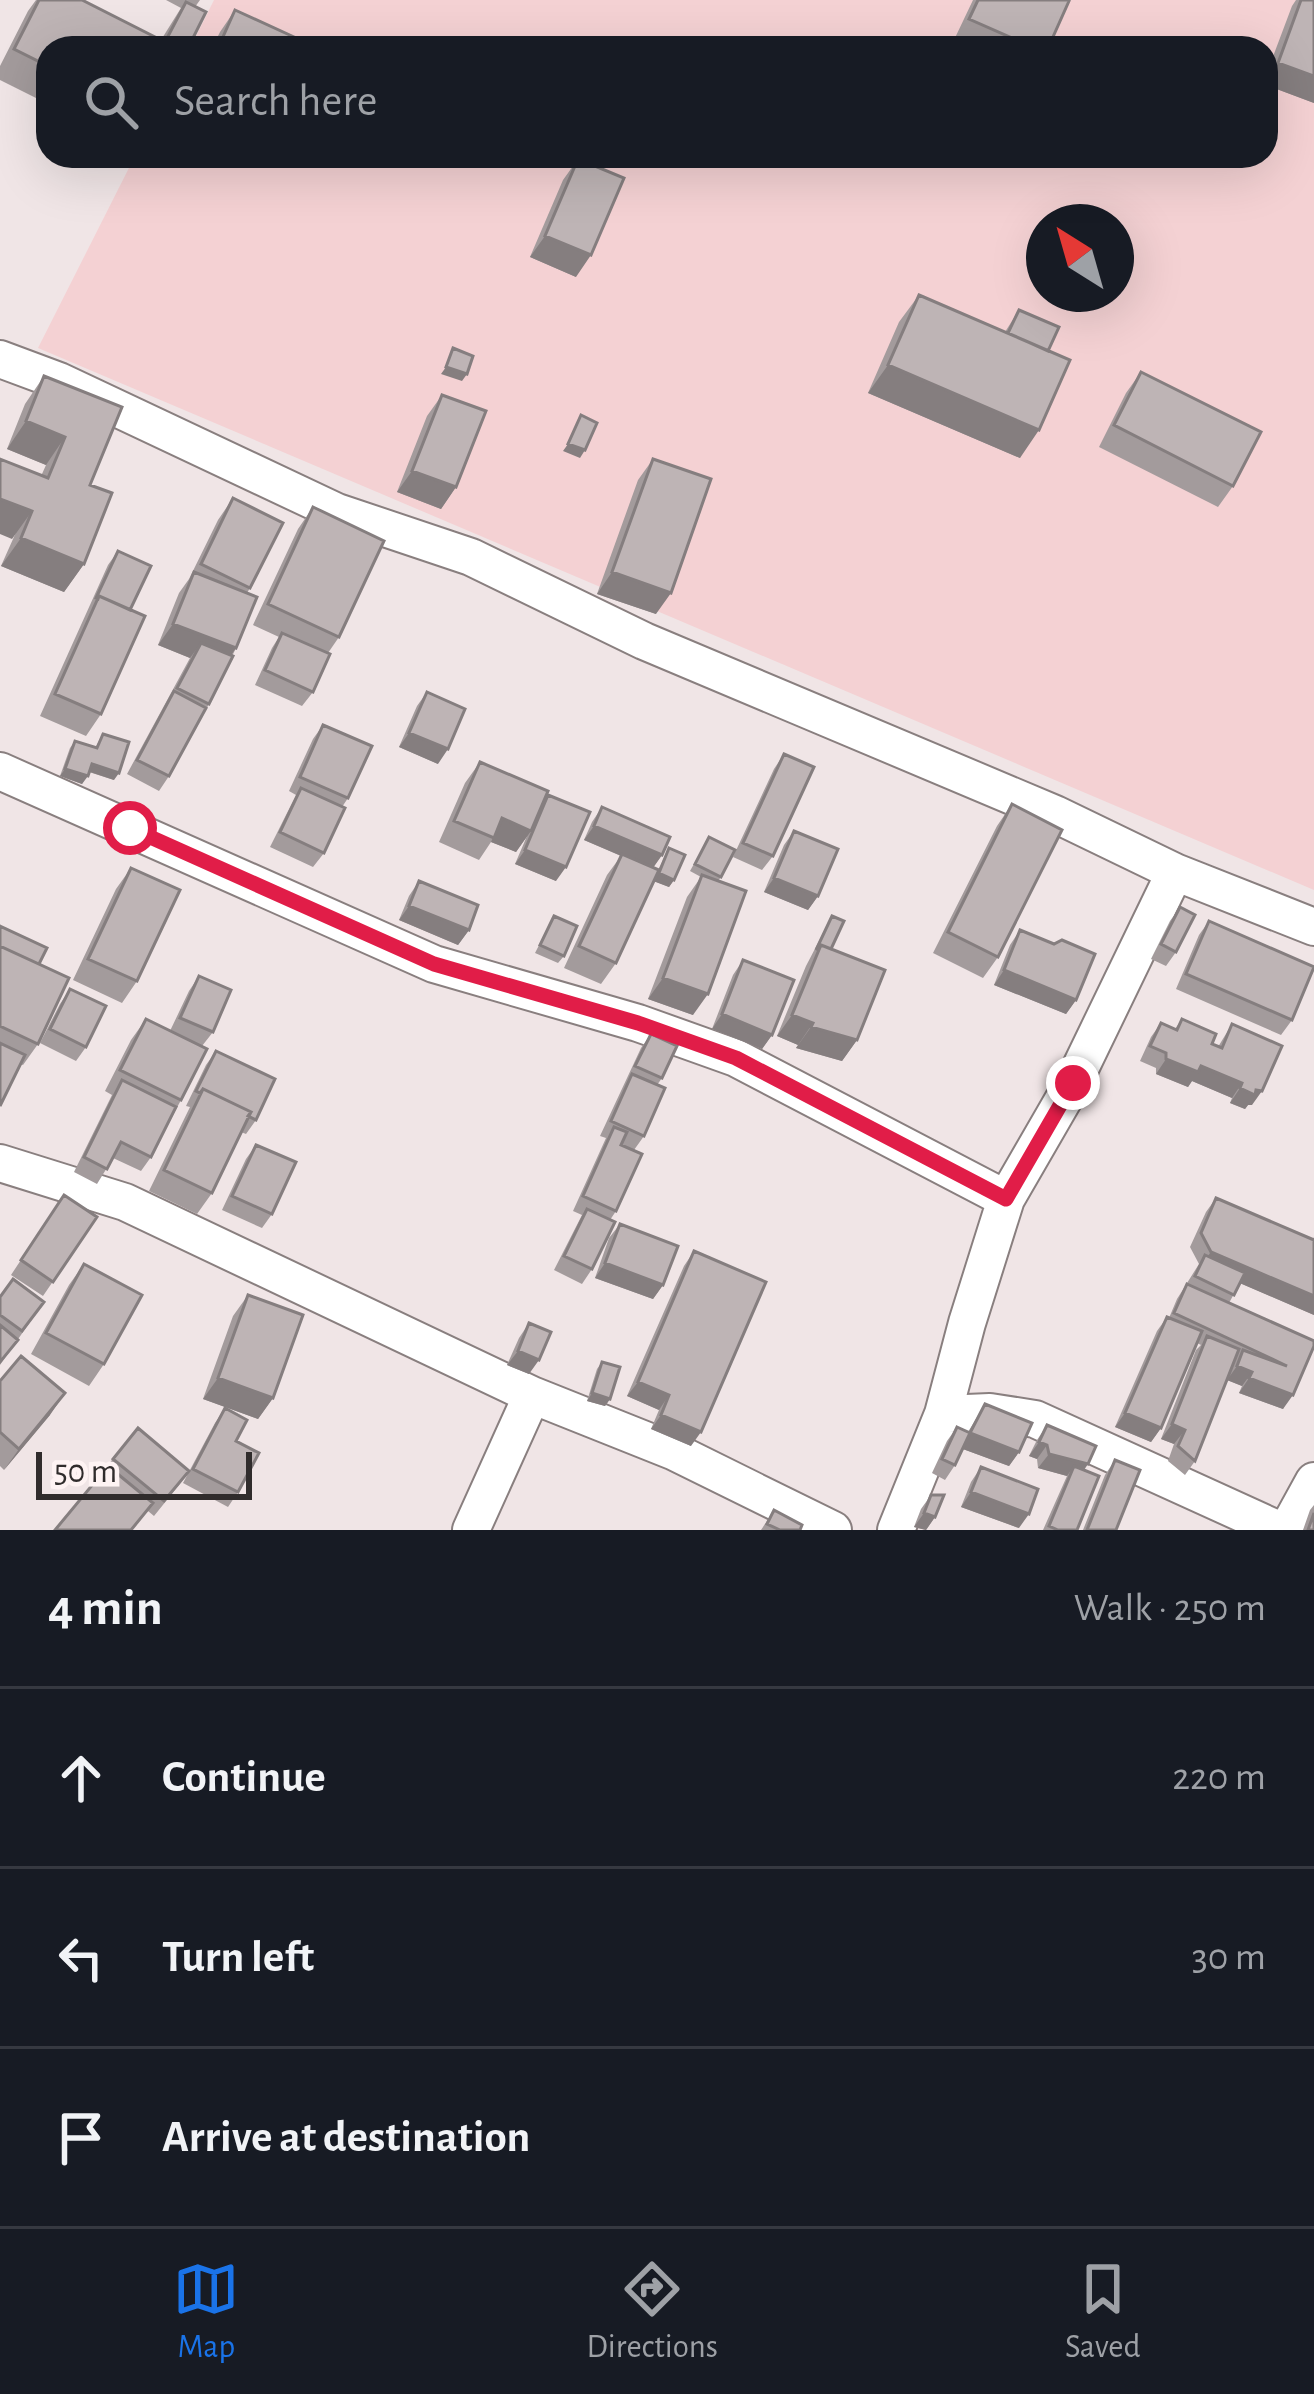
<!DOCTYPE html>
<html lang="en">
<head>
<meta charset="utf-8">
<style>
	:root { --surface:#171b24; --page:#242831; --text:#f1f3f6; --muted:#9ea1a6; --line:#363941; --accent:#1a73e8 }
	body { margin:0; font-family:"Alegreya Sans",sans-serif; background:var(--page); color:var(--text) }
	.compass { position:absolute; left:1026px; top:204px; width:108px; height:108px; border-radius:50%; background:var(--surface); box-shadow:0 12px 48px #0002; rotate:323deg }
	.scale { position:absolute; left:36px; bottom:30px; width:216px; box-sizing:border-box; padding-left:12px; border:6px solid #302c2c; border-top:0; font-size:33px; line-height:42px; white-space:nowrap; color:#302c2c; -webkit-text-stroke:9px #fef3f3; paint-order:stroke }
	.stop { position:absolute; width:36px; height:36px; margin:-27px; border:9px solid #e11d48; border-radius:50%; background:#fff }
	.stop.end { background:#e11d48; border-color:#fff; box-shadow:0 3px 12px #0008 }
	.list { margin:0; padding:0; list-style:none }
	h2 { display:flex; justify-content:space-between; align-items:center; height:156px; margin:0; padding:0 48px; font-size:51px }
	h2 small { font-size:39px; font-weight:400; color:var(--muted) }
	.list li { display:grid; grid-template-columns:78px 1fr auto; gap:36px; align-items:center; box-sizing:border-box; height:180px; padding:0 48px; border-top:3px solid var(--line) }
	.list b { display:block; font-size:45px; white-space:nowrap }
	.list em { font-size:39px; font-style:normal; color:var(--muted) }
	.icon { flex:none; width:66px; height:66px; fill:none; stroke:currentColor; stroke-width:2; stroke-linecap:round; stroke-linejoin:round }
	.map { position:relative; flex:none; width:1314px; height:1530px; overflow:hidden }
	.search { position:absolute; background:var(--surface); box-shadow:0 12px 48px #0002; left:36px; right:36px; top:36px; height:132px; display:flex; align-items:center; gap:30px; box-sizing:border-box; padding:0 42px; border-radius:36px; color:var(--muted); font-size:45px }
	.sheet { height:696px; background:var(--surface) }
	nav { display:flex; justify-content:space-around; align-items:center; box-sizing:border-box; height:168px; border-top:3px solid var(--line); background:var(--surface); font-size:33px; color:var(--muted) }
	nav a { display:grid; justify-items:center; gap:6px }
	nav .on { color:var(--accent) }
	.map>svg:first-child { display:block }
</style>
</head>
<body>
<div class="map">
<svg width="1314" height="1530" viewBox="0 0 1314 1530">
	<rect width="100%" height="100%" fill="#f0e5e6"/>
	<path fill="#f4d1d3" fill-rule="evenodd" d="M214,0h1100v890l-1276,-542 97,-192h1131v-108h-1076zM1044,222h72v72h-72z"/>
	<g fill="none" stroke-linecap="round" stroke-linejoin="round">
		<g stroke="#897f7f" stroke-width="40">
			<path id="minor" d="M0,359l59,22 278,131 134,45 173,84 411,173 120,58 139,55
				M0,771l434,193 204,59 98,35 270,141
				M0,1163l125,39 407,193
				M943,1414l47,-2 45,7 244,111
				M471,1530l61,-135 143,57 158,78
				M896,1530l47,-116 24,-91 39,-124 67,-116 102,-211
				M1287,1530l27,-49"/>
		</g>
		<use href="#minor" stroke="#fff" stroke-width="36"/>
	</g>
	<path fill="#a39b9c" d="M36,0h46l79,40 20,-32 -15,-8h34l-5,7 -7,41h-140v56l-48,-24v-14l28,-55z
		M973,0h94l-19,48h-76l-18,-8z
		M1296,0h18v103l-48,-18v-10l26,-69z
		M235,10l83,38h-106l8,-16z
		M578,159l-2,118 -46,-20 33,-77z
		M919,295l86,37 14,-22 29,41 -28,107 -152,-65 31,-71z
		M1141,372l92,114 -15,21 -119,-60 27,-54z
		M44,376l46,109 -6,79 -20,28 -63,-26 45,-101 -39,-16 18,-45z
		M442,395l14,92 -15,22 -44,-17 30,-76z
		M653,459l3,155 -59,-20 41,-114z
		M233,498l17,90 -3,5 -11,55 -27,56 -40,72 -10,15 -32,-17 63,-116 -32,-13 21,-52 10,-14 29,-59z
		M313,507l26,130 -11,16 -15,39 -11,14 -47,-21 17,-37 7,-11 -26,-12 45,-96z
		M118,551l12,59 -29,104 -15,22 -46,-20 68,-151z
		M427,692l11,72 -39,-17 18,-41z
		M323,725l25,73 -6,9 -18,46 -11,14 -43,-20 26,-52 -7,-4 24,-52z
		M103,734l11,46 -25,-8 -7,12 -22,-8 10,-28 5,-7 20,7z
		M784,754l-11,102 -11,14 -29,-13 41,-88z
		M480,762l63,40 5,-7 8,86 -41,-17 12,-28 -11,16 -25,-10 -12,18 -40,-18 26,-59z
		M1012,804l-14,153 -15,21 -50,-25 64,-127z
		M602,807l60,48 -9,13 5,2 11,-22 5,32 -5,7 -15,-6 -38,82 -15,21 -37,-16 43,-93 14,-19 -37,-16 8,-18z
		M794,831l24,65 -10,14 -44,-18 20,-47z
		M709,837l12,40 -3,4 -25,134 -45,-16 39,-102 14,-20 -11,-6z
		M131,868l6,113 -15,22 -49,-23 43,-91z
		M419,881l50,49 -11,15 -59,-25 10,-24z
		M1180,907l-4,45 -10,14 -15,-7 19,-38z
		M554,916l10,40 -6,7 -23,-10z
		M832,916l-1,33 26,91 -15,21 -46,-13 2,-3 -21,-9 29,-70z
		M1209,921l83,99 -11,15 -105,-46 23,-54z
		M0,926l39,38 -1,80 -15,21 -3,-1 -20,42z
		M1020,930l56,70 -10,14 -72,-29 16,-40z
		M743,960l29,75 -10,14 -50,-20 21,-54z
		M199,976l14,56 -11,14 -21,54 -30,57 -10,14 -28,-13 -16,26 -23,-12 38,-77 -7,-4 26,-51 15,-21 24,12 19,-40z
		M70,989l16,58 -10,14 -36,-18 20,-39z
		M1182,1019l30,25 6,3 14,-23 20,81h-4l-3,4 -15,-6 2,-5 -40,-17 -4,6 -32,-13v-6l-16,-7 11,-24 10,-14 14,6z
		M651,1034l11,44 -5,7 -13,51 -10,14 -18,61 -6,9 -18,49 -10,15 -28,-14 28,-55 -9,-4 33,-73 -6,-2 41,-88z
		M216,1051l40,69 -10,14 -5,-2 -29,61 -15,21 -48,-23 41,-84 -4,-1 20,-41z
		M256,1145l16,69 -10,14 -40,-18 24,-51z
		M64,1195l33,22 -54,79 -32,-21z
		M1216,1198l97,41 1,-2v78l-74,-32 -11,20 85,38 -31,68 -44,-16 3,-7 -15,-6 -32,81 -10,14 -17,-14 6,-17 -13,-5 35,-89 5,-5 -4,-2 -36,85 -10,14 -36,-15 42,-96 10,-14 2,1 8,-19 22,-35 -9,-17 16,-35z
		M620,1224l43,61 -10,14 -58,-21 14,-40z
		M694,1251l-3,195 -40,-17 8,-19 -32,-14 57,-130z
		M84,1264l20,100 -15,22 -58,-32 38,-69z
		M248,1295l25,103 -15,21 -55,-20 30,-83z
		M0,1297l44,5 -44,63z
		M529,1323v51l-22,-9 12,-27z
		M602,1362l8,37 -5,7 -18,-5 10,-32z
		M0,1381l50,34 -46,55 -4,-4z
		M985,1404l34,48 -10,14 -46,-17 -8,16 -10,15 -13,-7 15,-32 10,-14 11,5z
		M225,1408l11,33 2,51 -10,15 -45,-24 32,-60z
		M1047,1425l37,45 -7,60h-34l24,-54 -29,-8 -1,-9 -8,-3 8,-16z
		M138,1428l51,43 -10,14 -25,31 -6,-5 -93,19z
		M1115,1460l1,70h-33l22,-55z
		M981,1467l38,61 -58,-21 10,-25z
		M931,1495l4,22 -9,13 -12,-3 7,-18z
		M1314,1505v25h-11l7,-20z
		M774,1510l26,20h-39z"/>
	<path fill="#857e7f" d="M1278,63l36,13v27l-48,-18v-6z
		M545,236l46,19 -15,22 -46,-20z
		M888,365l151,65 -19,28 -152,-65z
		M446,367l21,7 -5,7 -21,-7z
		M26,421l39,16 -19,28 -39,-16z
		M568,444l17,6 -5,8 -17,-7z
		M412,471l44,16 -15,22 -44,-17z
		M0,499l32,12 -20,28 -12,-5z
		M21,538l63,26 -20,28 -63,-26z
		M612,572l59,21 -15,21 -59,-20z
		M173,624l63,24 -15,22 -20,-27 -11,15 -32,-13z
		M409,733l39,16 -10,15 -39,-17z
		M92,764l27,9 -5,7 -27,-9z
		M65,769l23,7 -6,8 -22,-8z
		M502,818l29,13 -15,21 -25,-10z
		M594,826l68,29 -10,14 -68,-29z
		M525,850l41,17 -10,14 -41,-17z
		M659,873l15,7 -5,7 -16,-6z
		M774,878l44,18 -10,14 -44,-18z
		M409,906l60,24 -11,15 -59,-25z
		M1004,970l72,30 -10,14 -72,-29z
		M663,978l45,16 -15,21 -45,-16z
		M722,1014l50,21 -10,14 -50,-20z
		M792,1015l21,8 -15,22 -21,-9z
		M811,1027l46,13 -15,21 -46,-13z
		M1166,1059l35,7 41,17 -10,15 -40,-17 -4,6 -32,-13z
		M1240,1088l16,2 6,1 -10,14h-4l-3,4 -15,-6z
		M1211,1252l103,44v19l-114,-49z
		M605,1263l58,22 -10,14 -58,-21z
		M518,1351l21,9 -10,14 -22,-9z
		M1237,1366l15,6 -10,14 -15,-6z
		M218,1378l55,20 -15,21 -55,-20z
		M1249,1378l44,17 -10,14 -44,-16z
		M638,1382l31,13 -10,15 -32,-14z
		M65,1393l-15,22 -46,55 15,-21z
		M592,1393l18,6 -5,7 -18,-5z
		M1125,1413l36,15 -10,14 -36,-15z
		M661,1415l40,17 -10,14 -40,-17z
		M1172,1424l13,6 -11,14 -13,-5z
		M970,1433l49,19 -10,14 -49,-18z
		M1039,1442l8,3 -10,14 -8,-3z
		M1049,1454l39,10 -10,15 -4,-13 -7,10 -29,-8z
		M971,1492l58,22 -10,14 -58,-21z
		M924,1513l11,4 -9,13 -12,-3z"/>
	<path fill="#beb4b5" stroke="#857e7f" stroke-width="3" d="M39,0h43l83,42 21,-40 20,10 -18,36h-140v18l-34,-17z
		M978,0h89l2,1 -21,47h-13l-66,-29z
		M1301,0h13v76l-36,-13z
		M235,10l83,38h-100z
		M578,159l46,19 -33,77 -46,-19z
		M919,295l151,65 -31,70 -151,-65z
		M1019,310l40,17 -11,24 -40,-18z
		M453,348l20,8 -6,18 -21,-7z
		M1141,372l120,60 -28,54 -119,-61z
		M44,376l78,31 -32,78 22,8 -28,71 -63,-26 11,-27 -32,-12v-40l48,19 17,-41 -39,-16z
		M442,395l44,16 -30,76 -44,-16z
		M581,415l16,8 -12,27 -17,-6z
		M653,459l58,20 -40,114 -59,-21z
		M233,498l50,25 -33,65 -49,-24z
		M313,507l71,34 -45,96 -71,-33z
		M118,551l33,15 -21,44 -31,-14 -1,3 -2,-1z
		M194,572l63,25 -21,51 -63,-24z
		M99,596l46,20 -44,98 -46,-20z
		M282,633l48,21 -17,38 -48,-22z
		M201,643l32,13 -24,48 -32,-16z
		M174,691l32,17 -37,68 -32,-16z
		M427,692l38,17 -17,40 -39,-16z
		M323,725l49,21 -24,52 -48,-21z
		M103,734l26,8 -10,31 -27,-9 -4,12 -23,-7 10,-28 22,7z
		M784,754l30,13 -41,89 -30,-13z
		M480,762l68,29 -17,40 -29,-13 -8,20 -40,-17z
		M301,788l44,20 -21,45 -44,-21z
		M548,795l42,17 -24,55 -41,-17z
		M1012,804l50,26 -64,127 -50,-25z
		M602,807l68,30 -8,18 -68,-29z
		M794,831l44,18 -20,47 -44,-18z
		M709,837l26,13 -14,27 -26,-13z
		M669,848l16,7 -11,25 -15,-7z
		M622,854l37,16 -43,93 -37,-17z
		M131,868l49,22 -43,91 -49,-22z
		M702,875l44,16 -38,103 -45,-16z
		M419,881l59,24 -9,25 -60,-24z
		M1180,907l15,8 -19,37 -15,-8z
		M554,916l23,10 -13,30 -24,-11z
		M832,916l12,5 -13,28 -10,-4 -5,5z
		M1209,921l105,46 -22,53 -106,-46z
		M0,926l47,22 -8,16 -39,-18z
		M1020,930l34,14 8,-4 33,14 -19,46 -72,-30z
		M821,945l64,25 -28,70 -46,-13 2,-4 -21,-8z
		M0,946l69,32 -31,66 -38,-18z
		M743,960l51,20 -22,55 -50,-21z
		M199,976l32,14 -18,42 -33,-14z
		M70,989l36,17 -20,41 -36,-18z
		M146,1019l61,30 -26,51 -61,-30z
		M1182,1019l34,15 -4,10 10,4 10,-24 50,22 -20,45 -6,-1 -1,5 -15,-7 2,-5 -41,-17 -3,6 -32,-13v-6l-16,-7 11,-23 16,7z
		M651,1034l26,12 -15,32 -27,-12z
		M0,1043l25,12 -25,51z
		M216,1051l59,28 -19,41 -8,-4 3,-4 -48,-23 -3,4 -4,-2z
		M632,1074l33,14 -21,48 -33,-15z
		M122,1080l54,27 -25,50 -30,-15 -14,27 -23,-12z
		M203,1089l48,23 -39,81 -48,-23z
		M614,1127l13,5 -6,13 21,9 -26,57 -33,-15z
		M256,1145l40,17 -24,52 -40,-18z
		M64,1195l33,22 -44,65 -32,-22z
		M1216,1198l98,42v56l-103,-44 -10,-19z
		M587,1209l28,13 -23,47 -28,-13z
		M620,1224l58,22 -15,39 -58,-22z
		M694,1251l72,31 -65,150 -40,-17 8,-20 -31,-13z
		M1205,1255l40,18 -11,22 -39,-19z
		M84,1264l58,31 -38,69 -58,-31z
		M13,1279l31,23 -22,29 -22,-16v-18z
		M1187,1284l127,57v5l-21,49 -44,-17 3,-6 -15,-6 6,-16 44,16 -113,-53z
		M248,1295l55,20 -30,83 -55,-20z
		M1167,1317l35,14 -41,97 -36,-15z
		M529,1323l22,9 -12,28 -21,-9z
		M0,1325l18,15 -18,22z
		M1207,1336l32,13 -44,112 -17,-15 7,-16 -13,-6z
		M21,1356l44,37 -46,56 -19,-17v-51z
		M602,1362l18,5 -10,32 -18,-6z
		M985,1404l47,19 -13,29 -49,-19z
		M225,1408l22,12 -11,21 23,12 -21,39 -45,-23z
		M1047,1425l49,21 -8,18 -39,-10 -2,-9 -8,-3z
		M957,1427l13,6 -15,32 -13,-6z
		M138,1428l51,43 -25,30 -51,-42z
		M1115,1460l25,10 -24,60h-29z
		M108,1466l45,37 -22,27h-76z
		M1074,1466l25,10 -22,54h-19l-9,-4z
		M981,1467l57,22 -9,25 -58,-22z
		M931,1495h13l-9,22 -11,-4z
		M774,1510l28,15 -2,5h-20l-13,-6z
		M1314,1513v17h-6z"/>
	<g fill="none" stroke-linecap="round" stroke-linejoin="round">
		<path stroke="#e11d48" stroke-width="15" d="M130,828l304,136 204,59 98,35 270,141 67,-116"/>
	</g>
</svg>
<svg class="compass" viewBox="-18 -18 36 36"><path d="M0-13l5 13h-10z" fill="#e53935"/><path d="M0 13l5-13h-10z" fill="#9ea1a6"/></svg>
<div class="scale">50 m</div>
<div class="stop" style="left:130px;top:828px"></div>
<div class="stop end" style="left:1073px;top:1083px"></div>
<div class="search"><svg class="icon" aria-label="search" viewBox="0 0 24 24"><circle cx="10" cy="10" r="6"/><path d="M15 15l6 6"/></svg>Search here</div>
</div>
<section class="sheet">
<h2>4 min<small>Walk · 250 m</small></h2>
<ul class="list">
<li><svg class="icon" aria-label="ahead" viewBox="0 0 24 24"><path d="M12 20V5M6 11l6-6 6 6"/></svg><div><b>Continue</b></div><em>220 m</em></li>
<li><svg class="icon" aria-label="left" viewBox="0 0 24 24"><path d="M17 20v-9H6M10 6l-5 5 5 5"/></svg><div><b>Turn left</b></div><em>30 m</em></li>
<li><svg class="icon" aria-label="arrive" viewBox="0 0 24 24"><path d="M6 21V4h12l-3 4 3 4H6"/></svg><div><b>Arrive at destination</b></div></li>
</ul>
</section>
<nav>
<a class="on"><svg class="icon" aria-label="map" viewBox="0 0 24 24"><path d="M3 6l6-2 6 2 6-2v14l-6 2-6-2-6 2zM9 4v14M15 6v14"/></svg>Map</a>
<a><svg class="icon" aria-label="directions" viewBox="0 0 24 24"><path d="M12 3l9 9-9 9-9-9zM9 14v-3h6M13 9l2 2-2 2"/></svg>Directions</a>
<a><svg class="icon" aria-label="saved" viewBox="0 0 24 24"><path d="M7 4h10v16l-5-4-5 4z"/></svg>Saved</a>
</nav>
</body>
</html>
